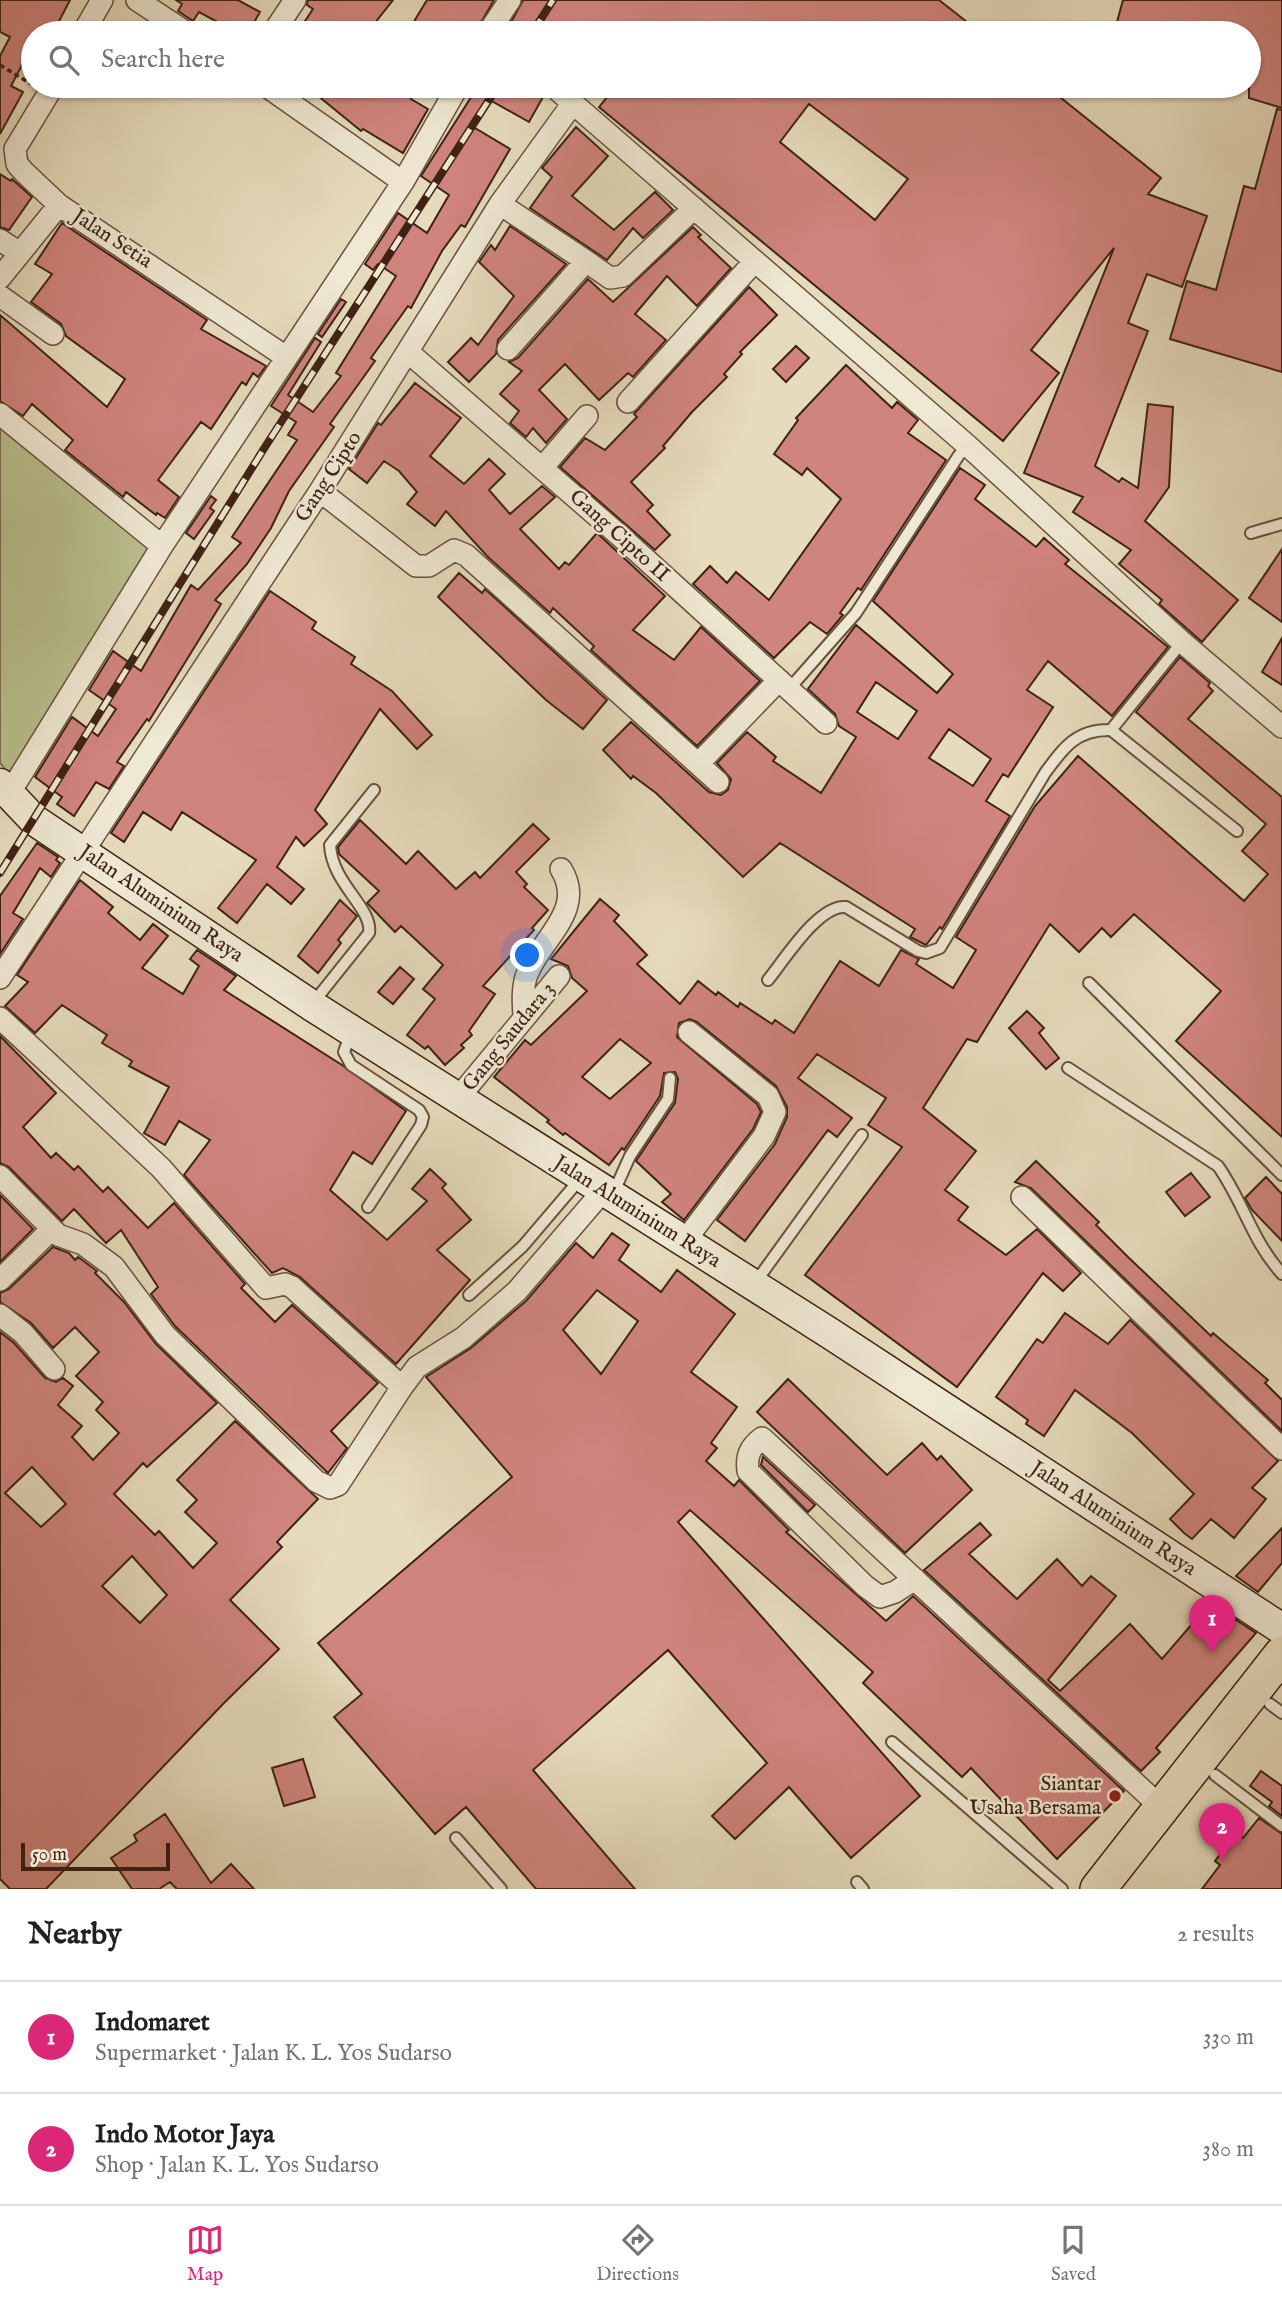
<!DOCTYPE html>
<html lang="en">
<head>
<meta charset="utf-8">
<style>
	:root { --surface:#fff; --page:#f6f6f6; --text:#202124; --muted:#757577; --line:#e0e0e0; --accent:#db2777 }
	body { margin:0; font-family:"IM FELL English",serif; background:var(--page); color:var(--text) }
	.scale { position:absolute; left:21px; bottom:18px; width:149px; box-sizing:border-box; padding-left:7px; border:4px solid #3e2314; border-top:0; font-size:19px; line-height:24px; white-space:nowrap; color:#3e2314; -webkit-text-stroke:5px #efe8d3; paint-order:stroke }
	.you { position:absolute; left:528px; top:956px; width:24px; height:24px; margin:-18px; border:5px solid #fff; border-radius:50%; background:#1a73e8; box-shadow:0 0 0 10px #1a73e833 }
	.badge { display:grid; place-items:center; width:46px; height:46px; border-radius:50%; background:var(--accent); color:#fff; font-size:23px; font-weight:700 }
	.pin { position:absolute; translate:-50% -58px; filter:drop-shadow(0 2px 4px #0008) }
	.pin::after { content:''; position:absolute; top:37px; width:24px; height:21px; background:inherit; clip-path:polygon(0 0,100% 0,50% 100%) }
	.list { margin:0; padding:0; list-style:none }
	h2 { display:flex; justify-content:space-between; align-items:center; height:91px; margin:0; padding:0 28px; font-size:30px }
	h2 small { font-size:23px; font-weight:400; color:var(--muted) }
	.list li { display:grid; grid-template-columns:46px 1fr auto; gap:21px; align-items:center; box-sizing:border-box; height:112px; padding:0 28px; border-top:2px solid var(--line) }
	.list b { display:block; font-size:26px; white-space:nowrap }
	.list p { margin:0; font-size:23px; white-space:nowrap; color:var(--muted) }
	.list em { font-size:23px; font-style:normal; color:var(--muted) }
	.icon { flex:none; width:38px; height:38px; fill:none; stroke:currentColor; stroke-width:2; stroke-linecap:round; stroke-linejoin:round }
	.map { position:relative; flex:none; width:1282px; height:1889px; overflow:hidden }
	.search { position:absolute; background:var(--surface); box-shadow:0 2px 5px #0004; left:21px; right:21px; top:21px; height:77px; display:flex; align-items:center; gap:18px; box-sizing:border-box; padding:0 24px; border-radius:38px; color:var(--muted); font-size:26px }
	.sheet { height:315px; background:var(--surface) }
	nav { display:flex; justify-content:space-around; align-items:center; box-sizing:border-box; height:98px; border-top:2px solid var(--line); background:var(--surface); font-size:19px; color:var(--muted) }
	nav a { display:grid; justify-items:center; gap:4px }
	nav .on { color:var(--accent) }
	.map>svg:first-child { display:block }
</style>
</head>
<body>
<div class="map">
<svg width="1282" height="1889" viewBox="0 0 1282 1889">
	<rect width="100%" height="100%" fill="#e6dbbc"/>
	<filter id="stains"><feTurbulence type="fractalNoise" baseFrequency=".00286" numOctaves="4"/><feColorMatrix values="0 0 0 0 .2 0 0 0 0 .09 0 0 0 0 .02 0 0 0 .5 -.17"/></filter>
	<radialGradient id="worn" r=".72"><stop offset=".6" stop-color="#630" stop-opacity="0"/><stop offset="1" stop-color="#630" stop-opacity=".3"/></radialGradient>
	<path fill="#b9be8d" stroke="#7c7050" stroke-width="2" d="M0,425l155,128 -143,224 -12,-14z"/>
	<path fill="#d0847e" stroke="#3e2314" stroke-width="2" fill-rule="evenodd" d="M0,0h70l-17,33h-20v11l-22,42 12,6 -23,42v-78l10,-19 -10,-5z
		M176,0h62l22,12 -12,21h-10l-39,-21 -6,9 -15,-10 4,-7z
		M308,0h85l-26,33h-70l16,-24 -6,-4z
		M427,0h67l-19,33h-68z
		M523,0h416l42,33h-458l-13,-9z
		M1123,0h159v108l-33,-10v-65h-135z
		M306,86h114l-9,13 17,10 -25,44 -40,-24 -2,2z
		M471,86h59l13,11 -14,25 -41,-23 -18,26 40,24 -45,78 -4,-2 -19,26 -31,57 -3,-2 -37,52 4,3 -45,63 4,3 -45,64 -18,37 -24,36 -32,36 6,4 -72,117 -2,-2 -30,43 7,4 -15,23 -13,-7 -22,34 -17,-12 5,-7 -27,-20 37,-60 26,19 18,-27 -27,-19 24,-39 28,20 50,-86 7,5 43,-47 -9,-6 65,-97 -9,-5 8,-13 -25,-16 44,-68 6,4 -33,53 25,17 28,-36 -5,-3 60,-97 -18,-12 -5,6 -8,-6 33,-51 29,20 22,-38 -28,-19 54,-85z
		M616,86h430l115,92 -13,16 59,22 -25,71 -35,-13 -19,49 20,8 -53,135 24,16 3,-4 16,10 10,-84 25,3 -4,80 -24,34 93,79 -36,42 -43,-38 3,-4 -43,-36 12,-14 -58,-38 10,-15 -59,-24 90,-225 -83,102 28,23 -56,68 -404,-334zM809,104l99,75 -33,41 -95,-78z
		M1277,109l5,1v262l-112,-33 17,-58 29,9 28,-104 11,3z
		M576,127l32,29 -36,40 42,34 41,-38 18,18 -30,28 -10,-10 -26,32 -77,-52 22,-31 -10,-9z
		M0,174l11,7 1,-2 20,18 -23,33 -9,-3z
		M62,223l145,97 -6,9 65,37 -8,11 -5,-4 -7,12 -4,-3 -31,47 -10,-7 -43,58 21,17 -14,21 -8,-5 -1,2 -30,-23 -3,5 -58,-47 8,-10 -41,-36 -9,12 -23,-15v-86l107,92 18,-28 -59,-43 -5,-12 -30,-22 21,-28 -17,-10z
		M510,226l56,38 -68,76 -2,14 -27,28 -21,-20 23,-24 7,7 36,-49 -35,-34 12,-17 4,5z
		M693,227l8,8 -3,2 33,31 -34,38 -30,-30 -32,38 31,26 -33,37 -5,-4 -29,27 -34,-36 -26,26 28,29 -21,24 -13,-15 -7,9 -16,-14 9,-12 -19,-17 22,-23 -13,-9 9,-4 70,-79 25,23z
		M749,287l28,28 -37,37 2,2 -18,20 3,3 -35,35 -29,34 2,2 -34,34 22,23 -6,6 23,24 -15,15 -95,-83 25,-29 20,12 32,-33 -3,-3z
		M341,299l5,3 -24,35 -4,-3z
		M796,346l13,12 -23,24 -13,-13z
		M846,365l46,43 5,-6 21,18 -10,13 38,27 -85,130 -3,-2 -18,25 3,2 -16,19 -17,-12 -36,36 -81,-74 17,-18 17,17 9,-11 33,28 72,-101 -34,-31 -5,7 -28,-21 24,-34 -2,-2z
		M415,383l46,35 -31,38 34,28 25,-25 16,15 -16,16 21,24 32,-28 13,11 -35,32 39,40 6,-7 4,3 28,-32 68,63 -32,34 41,30 27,-33 59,54 -63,65 -106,-96 3,-4 -41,-38 -3,5 -62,-56 -42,-46 -11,15 -28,-22 10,-12 -18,-21 -15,-10 -17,22 -18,-14 29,-46 3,2z
		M960,468l25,17 -10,14 61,48 8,-9 25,22 -4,4 103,83 -56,69 -64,-55 -21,29 26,17 -45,70 -5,-3 -17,27 24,15 -68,113 -2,-2 -14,18 -16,-8 5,-8 -135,-86 -37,34 -87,-84 -23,-17 -2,3 -28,-29 28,-28 78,70 12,3 7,-5 3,-11 -14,-16 30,-31 29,25 -3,4 48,32 35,-56 -17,-11 -4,-12 -27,-25 48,-64 81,68 16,-19 -80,-73zM876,682l41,29 -19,28 -41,-27zM949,729l42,30 -18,27 -44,-28z
		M211,496l5,4 -6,8 4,3 -20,28 -8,-6z
		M1282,549v73l-33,-24z
		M459,573l23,20 3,-4 122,111 -24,29 -37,-29 -108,-103z
		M270,591l46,31 -4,7 43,28 -4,7 41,27 40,44 -15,14 -37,-40 -65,101 12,14 -23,22 -8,-9 -19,30 27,22 -13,15 -24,-20 -30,39 -19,-15 38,-48 -74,-48 -11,18 -28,-18 -19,30 -13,-9z
		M1282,638v47l-20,-13z
		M1180,657l30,26 -2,3 5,5 -25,28 94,78v340l-106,-96 45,-50 -87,-77 -23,23 -9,-9 -23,24 -29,-28 -73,118 -10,-3 -44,69 53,43 -31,39 23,17 -10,13 48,35 31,-26 44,44 -18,18 -20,-18 -86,114 -152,-112 97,-128 -34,-22 18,-27 -69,-44 -19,24 54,40 -15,19 -9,-7 -83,111 -28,-21 58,-76 12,-27v-10l-11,-21 -79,-64 -7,-3 -11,4 -2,14 80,67 4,8 -8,17 -69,91 -22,-18 9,-8 -35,-33 39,-58 3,-24 -3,-7 -11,1 -4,23 -36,54 -2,-2 -13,17 -44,-32 -2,2 -16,-13 2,-2 -55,-43 31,-37 6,5 56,-54 -15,-13 -4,-12 -17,-7 49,-60 19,16 -5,6 33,34 -10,9 43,40 18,-23 18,14 2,-3 20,15 2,-4 32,21 3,-4 19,13 46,-72 39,25 22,-36 18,9 -3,5 37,24 23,-38 -20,-13 79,-131 43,-50 166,145 24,-27 -26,-23 24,-27 -130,-112zM620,1039l31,24 -41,36 -28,-22z
		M360,820l46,44 12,-13 38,38 19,-17 5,6 53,-54 16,15 -33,33 11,12 -3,3 24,23 -16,18 2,2 -51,56 12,8 -26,37 3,4 -11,10 3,3 -19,17 -17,-19 -3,3 -18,-14 28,-36 -12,-10 20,-24 -42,-39 -6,6 -28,-29 12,-12 -40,-37 -1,-7z
		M37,843l21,14 -2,3 4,3 -9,14 -11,-9 -27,45 10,6 -23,35v-58z
		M80,880l33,27 -5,6 32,27 13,-16 15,12 -26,32 41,26 16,-28 -9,-7 7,-9 39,26 -12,14 118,75 64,46 -34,53 -19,-12 -23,38 57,50 40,-39 -15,-12 18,-20 16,15 -4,4 29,32 -34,30 33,30 -74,84 -96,-87 -17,-9 -11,5 -88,-98 26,-35 -31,-19 -14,24 -21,-12 25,-46 -40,-21 3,-5 -30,-18 5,-8 -45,-30 -27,28 -30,-27 23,-24 -11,-7z
		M340,900l17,16 -19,24 3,3 -23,30 -20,-17z
		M400,967l14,12 -21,25 -15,-12z
		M1027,1011l17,17 -5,5 20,25 -13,11 -37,-41z
		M0,1036l56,57 -33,34 28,31 5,-5 18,17 4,-4 25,26 5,-5 40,41 26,-25 71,81 -4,4 34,34 17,-17 86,78 -47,48 16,17 -19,25 -153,-147 -24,-32 7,-7 -37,-57 -15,13 -32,-34 -12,12 -53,-54 -9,-4z
		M1036,1161l63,61 -3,3 32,32 83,79 2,-3 55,47 -3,3 17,17v31l-251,-243 -16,-6z
		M1191,1173l19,24 -25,19 -19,-24z
		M1266,1177l16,17v47l-30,-31 -7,-12z
		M0,1195l33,34 -33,33z
		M612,1233l17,12 -10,15 42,32 16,-22 58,44 -44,58 46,35 -26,36 6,5 -11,13 28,25 5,-6 50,50 -3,2 100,89 27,-25 211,195 -67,68 -86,-91 -9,9 -99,-94 10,-11 -183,-162 -12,12 242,274 -69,62 -62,-71 -54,52 -23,-23 55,-53 -99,-113 -135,120 102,119h-99l-70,-82 -31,27 -101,-117 28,-23 -44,-51 194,-166 -86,-100 45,-29 55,-47 50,-58 17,15zM597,1290l41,31 -37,53 -38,-44z
		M53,1247l16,6 6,7 3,-3 19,14 -2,2 29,29 32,42 61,59 -70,64 -4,-4 -29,31 41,41 4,-4 34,37 24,-25 -32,-31 12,-12 -20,-20 58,-59 83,78 -41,43 5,5 -52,53 49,49 -55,54 -178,186h-36l-10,-10v-547l14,11 31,35 11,4 7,-4 10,8 -15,19 24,21 -10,11 21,23 26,-27 -23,-23 7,-8 -27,-26 23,-24 -24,-25 -22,21 -22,-25 -31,-21v-9l9,-4zM32,1467l34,37 -25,23 -36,-34zM132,1556l35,39 -27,28 -38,-37z
		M1065,1313l43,31 22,-24 148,141 -26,27 14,11 -32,39 -23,-19 -19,20 -8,-6 -14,-14 24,-25 -62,-61 -57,-43 -31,46 -18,-12 2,-4 -32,-23 41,-58 6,4z
		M788,1379l99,96 35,-32 15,17 4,-4 31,34 -67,63 -148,-141z
		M763,1457l52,48 -7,7 -47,-47z
		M980,1523l11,12 -22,19 48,45 40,-40 25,27 9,-10 25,20 -68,84 12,11 70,-67 32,35 48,-56 46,30 -100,115 4,4 -19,19 -217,-201z
		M1282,1528v35l-24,29 -22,-16z
		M303,1759l12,38 -31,9 -12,-38z
		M1261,1771l21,15v30l-13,-10 3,-4 -22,-16z
		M165,1814l46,69 20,-19 23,25h-77l-7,-7 -11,7h-27l-21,-31 26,-17 -3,-6z
		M1259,1818l23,16v55h-80l18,-24 -5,-4 21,-28 7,5z"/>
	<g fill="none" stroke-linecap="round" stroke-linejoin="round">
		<g stroke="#68513e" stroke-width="14">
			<path id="service" d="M1251,533l31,-9
				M1182,642l-71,88 126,101
				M789,689l67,-76 103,-158 9,-9
				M768,980c17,-21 51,-76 78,-73l72,44 8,2 14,-5 105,-175c19,-26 32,-44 66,-43
				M1089,983l193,192
				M313,1003l56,-70c4,-25 -37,-49 -39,-88l44,-55
				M351,1032l-7,20 7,13 68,45 4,7 -2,8 -53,82
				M1068,1068l150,98c26,37 33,73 64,108
				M613,1194l17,-38 38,-57 2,-21
				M755,1283l107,-148
				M469,1295l54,-49 58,-68
				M1270,1704l12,9
				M892,1742l170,147
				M1215,1775l67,51
				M456,1838l45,51
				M857,1882l6,7"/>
		</g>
		<g stroke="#68513e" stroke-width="24">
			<path id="minor" d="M137,0l50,33
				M83,33l19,-33
				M273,33l22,-33
				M488,33l22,-33
				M53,86l-38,63 2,15 7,8 35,33 227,152
				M266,86l137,96
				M553,86l415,360 214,196 100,85
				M500,204l86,57
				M0,240l20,13
				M0,278l59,-73
				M0,296l53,38
				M508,349l78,-88 24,17 13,-2 71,-68
				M408,352l211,183 207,188
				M628,402l126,-140
				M0,414l162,132
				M542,468l45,-52
				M320,491l96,75h13l25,-16 12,5 252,227
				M698,764l81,-84
				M9,794l153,-248 241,-364 55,-96
				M0,978l320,-487 180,-287 73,-101
				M524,1016c-1,-15 -2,-31 4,-44 15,-35 58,-63 33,-103
				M0,1018l161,150 105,120 19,-4 7,3 110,100 -64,98 -8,3 -14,-7 -151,-146 -51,-68 -31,-23 -25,-9 -58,-59
				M459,1097l100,-121
				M1022,1197l260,252
				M684,1242l80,-106 11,-24 -7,-16 -79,-64
				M0,1280l52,-51
				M0,1315l23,18 31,36
				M402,1387l15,-20 46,-29 54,-47 86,-100
				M915,1579l-20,13 -15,5 -15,-11 -117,-115c-2,-15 2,-24 14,-33l401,371"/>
		</g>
		<g stroke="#3e2314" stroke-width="33">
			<path id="secondary" d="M0,784l34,36 277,185 520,329 451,295"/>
		</g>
		<g stroke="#3e2314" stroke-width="38">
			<path id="trunk" d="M1098,1889l184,-235"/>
		</g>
		<path stroke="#3e2314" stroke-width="3.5" stroke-dasharray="5 3.5" stroke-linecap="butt" d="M0,65l31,19"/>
		<use href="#service" stroke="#efe8d3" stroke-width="10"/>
		<use href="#minor" stroke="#efe8d3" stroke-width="21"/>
		<use href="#secondary" stroke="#efe8d3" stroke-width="30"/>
		<use href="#trunk" stroke="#e6dbbc" stroke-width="35"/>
		<g stroke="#3e2314" stroke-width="8">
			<path id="rail" d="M532,33l21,-33
				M0,873l265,-426 233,-361"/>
		</g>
		<use href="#rail" stroke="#efe8d3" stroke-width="5" stroke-dasharray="16" stroke-linecap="butt"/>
	</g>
	<circle fill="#8f2418" stroke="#efe8d3" stroke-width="2.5" cx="1115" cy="1796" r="7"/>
	<g text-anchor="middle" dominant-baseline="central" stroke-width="5" stroke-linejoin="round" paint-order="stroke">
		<g font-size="21" fill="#3e2314" stroke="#efe8d3">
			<text transform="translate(112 239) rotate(33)">Jalan Setia</text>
			<text transform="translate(329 477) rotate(-57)">Gang Cipto</text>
			<text transform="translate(619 536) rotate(42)">Gang Cipto II</text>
			<text transform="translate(161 904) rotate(34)">Jalan Aluminium Raya</text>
			<text transform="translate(509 1037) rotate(-51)">Gang Saudara 3</text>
			<text transform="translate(637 1212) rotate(32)">Jalan Aluminium Raya</text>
			<text transform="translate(1113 1519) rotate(33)">Jalan Aluminium Raya</text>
		</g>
		<g font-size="21" fill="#3e2314" stroke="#efe8d3" text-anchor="end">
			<text x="1101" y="1784">Siantar<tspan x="1101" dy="24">Usaha Bersama</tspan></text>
		</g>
	</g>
	<rect width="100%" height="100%" filter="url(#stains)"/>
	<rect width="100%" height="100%" fill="url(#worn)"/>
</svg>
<div class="scale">50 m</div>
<div class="you"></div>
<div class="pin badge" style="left:1212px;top:1653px">1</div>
<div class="pin badge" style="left:1222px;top:1861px">2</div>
<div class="search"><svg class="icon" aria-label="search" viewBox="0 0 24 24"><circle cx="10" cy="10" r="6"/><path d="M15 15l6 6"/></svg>Search here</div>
</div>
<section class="sheet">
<h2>Nearby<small>2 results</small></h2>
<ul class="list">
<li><span class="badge">1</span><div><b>Indomaret</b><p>Supermarket · Jalan K. L. Yos Sudarso</p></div><em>330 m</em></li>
<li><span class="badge">2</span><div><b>Indo Motor Jaya</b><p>Shop · Jalan K. L. Yos Sudarso</p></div><em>380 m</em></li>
</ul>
</section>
<nav>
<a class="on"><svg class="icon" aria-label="map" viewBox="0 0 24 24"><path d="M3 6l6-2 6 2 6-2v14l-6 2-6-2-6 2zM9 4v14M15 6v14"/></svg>Map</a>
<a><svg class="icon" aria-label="directions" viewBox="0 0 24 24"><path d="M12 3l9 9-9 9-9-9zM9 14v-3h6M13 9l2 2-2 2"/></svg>Directions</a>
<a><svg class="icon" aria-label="saved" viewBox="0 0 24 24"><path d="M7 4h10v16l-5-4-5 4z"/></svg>Saved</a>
</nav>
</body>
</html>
